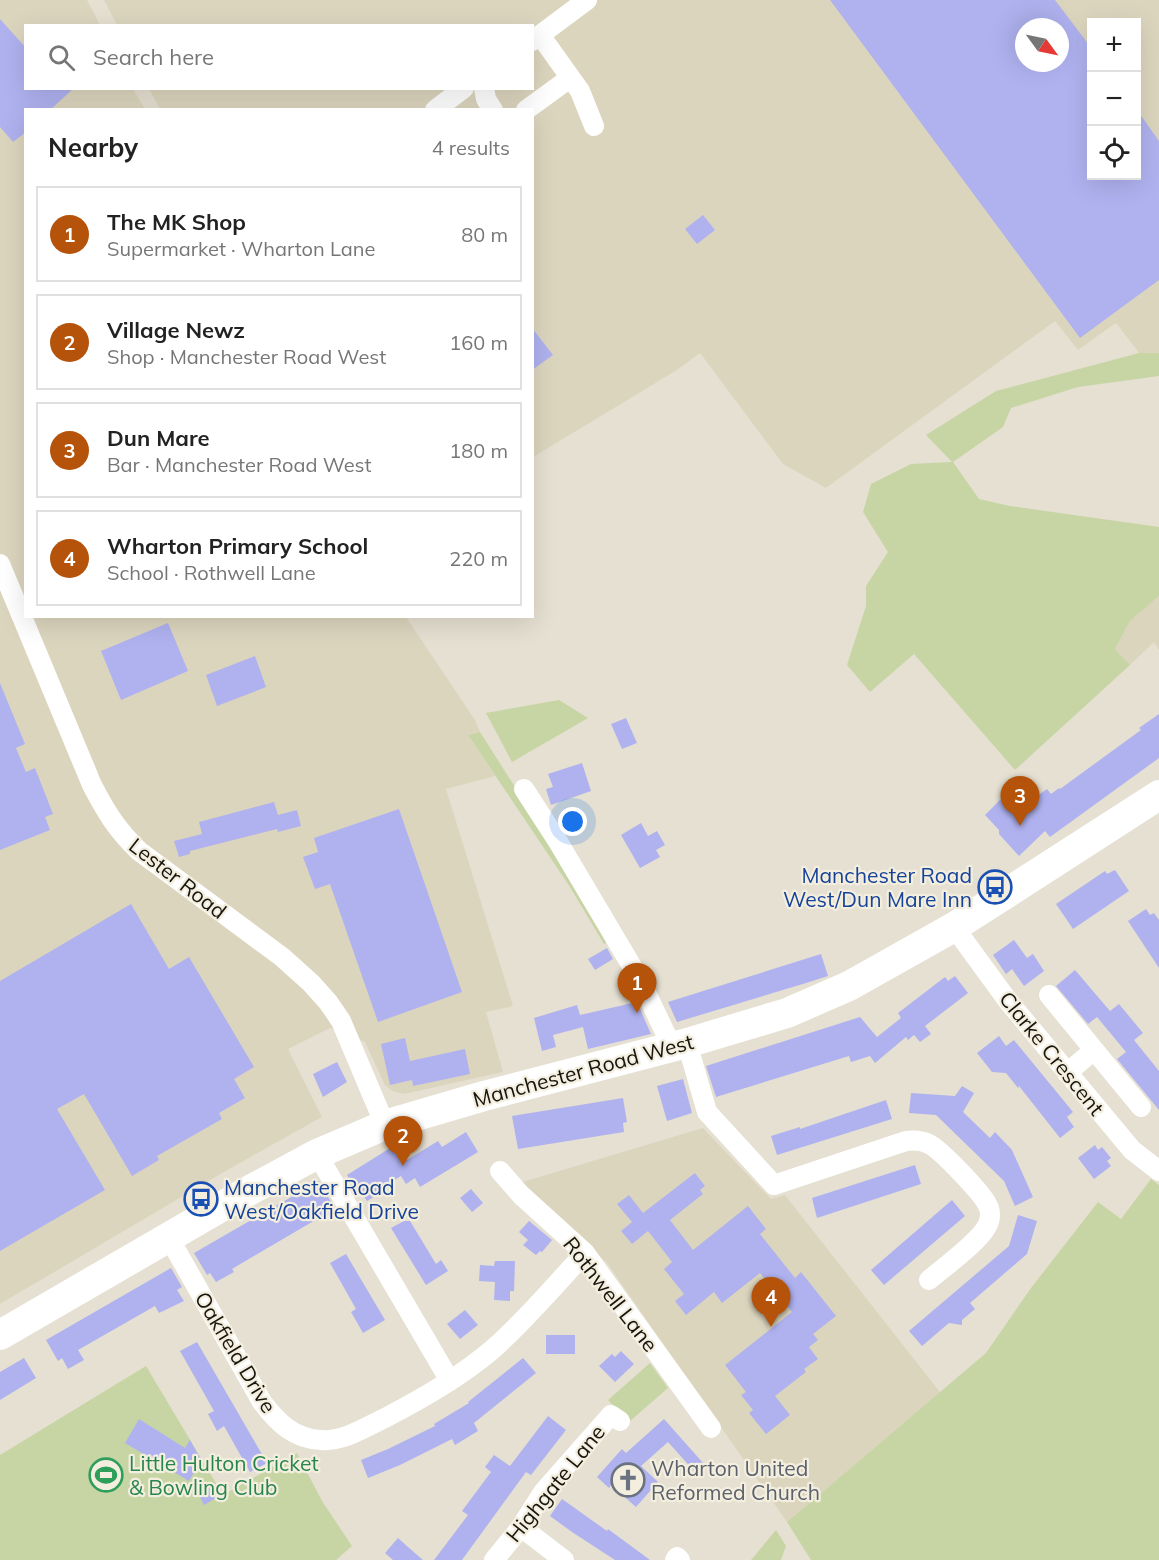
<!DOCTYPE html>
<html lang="en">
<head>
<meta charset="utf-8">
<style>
	:root { --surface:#fff; --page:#f2f2f2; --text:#222; --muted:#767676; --line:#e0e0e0; --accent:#b45309 }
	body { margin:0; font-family:Mulish,sans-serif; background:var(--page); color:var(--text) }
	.controls { position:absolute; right:18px; top:18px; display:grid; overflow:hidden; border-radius:0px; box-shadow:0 6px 24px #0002 }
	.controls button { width:54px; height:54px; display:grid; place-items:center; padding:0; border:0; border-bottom:2px solid var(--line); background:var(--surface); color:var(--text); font:30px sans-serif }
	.compass { position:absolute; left:1015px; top:18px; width:54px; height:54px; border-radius:50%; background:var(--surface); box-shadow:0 6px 24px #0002; rotate:123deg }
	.you { position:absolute; left:573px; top:822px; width:21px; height:21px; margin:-15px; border:4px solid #fff; border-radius:50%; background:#1a73e8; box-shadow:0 0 0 9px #1a73e833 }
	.badge { display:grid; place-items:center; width:39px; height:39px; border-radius:50%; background:var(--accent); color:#fff; font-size:20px; font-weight:700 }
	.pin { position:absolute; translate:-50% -50px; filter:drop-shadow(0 2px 3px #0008) }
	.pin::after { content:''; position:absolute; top:32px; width:21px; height:18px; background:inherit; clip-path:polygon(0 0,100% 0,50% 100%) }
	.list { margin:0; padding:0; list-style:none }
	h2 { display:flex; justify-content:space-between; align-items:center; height:78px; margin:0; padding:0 24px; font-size:26px }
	h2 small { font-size:20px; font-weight:400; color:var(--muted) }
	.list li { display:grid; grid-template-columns:39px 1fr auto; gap:18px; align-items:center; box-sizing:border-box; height:96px; margin:0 12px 12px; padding:0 12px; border:2px solid var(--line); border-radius:0px }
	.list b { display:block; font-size:22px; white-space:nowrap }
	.list p { margin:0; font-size:20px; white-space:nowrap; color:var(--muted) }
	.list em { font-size:20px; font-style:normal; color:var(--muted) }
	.icon { flex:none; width:33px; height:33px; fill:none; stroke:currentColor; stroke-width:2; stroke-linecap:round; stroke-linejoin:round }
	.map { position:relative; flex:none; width:1159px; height:1560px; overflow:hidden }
	.search { position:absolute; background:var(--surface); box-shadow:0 6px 24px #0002; left:24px; top:24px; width:510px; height:66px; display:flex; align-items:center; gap:15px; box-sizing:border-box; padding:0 21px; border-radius:0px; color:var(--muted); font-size:22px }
	.panel { position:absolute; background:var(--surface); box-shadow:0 6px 24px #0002; left:24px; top:108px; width:510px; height:510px; border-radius:0px }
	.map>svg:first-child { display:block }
</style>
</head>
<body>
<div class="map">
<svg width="1159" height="1560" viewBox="0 0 1159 1560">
	<rect width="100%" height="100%" fill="#e5e0d1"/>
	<path fill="#dcd5be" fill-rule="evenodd" d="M0,0h87l13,25 -74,1v62l107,1 12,20 -119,1v506l380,1 69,103 5,12 -12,3 27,41 -49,13 67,217 -27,6 17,60 -99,22 -12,-3 -7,-6 -20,-43 -35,-14 -42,21 34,68 -93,52 -229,135z
		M104,0h1055v353h-20l-23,-30 -38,27 -23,-29 -229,167 -43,-24 -83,-111 -23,17 -144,87 -1,-347 -372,-1 -11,-20 383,-1v-62l-415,-1zM1092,22h44v154h-44zM1024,27h36v36h-36z
		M1159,596v54l-5,-8 -24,23 -15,-16 15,-28z
		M703,1128l68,71 14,-4 155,197 -153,130 -180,-259 -88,-80z"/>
	<path fill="#c7d5a5" d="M1139,353h20v23l-81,11 -67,21 -8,19 -50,35 26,37 31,7 149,21v69l-29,25 -15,28 15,16 -115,105 -101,-116 -44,38 -23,-27 19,-59v-20l22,-34 -25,-40 8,-28 40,-20 41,-2 -26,-27 70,-44z
		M559,700l29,18 -76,44 -26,-49z
		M480,732l84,132 44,78 -4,2 -34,-57 -102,-152z
		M1151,1179l8,6v375h-348l-24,-38 199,-169 45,-65 67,-86 23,17z
		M650,1363l18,25 -39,34 -21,-22z
		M146,1366l77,129 74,-42 25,48 30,45 -16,14h-336v-105z
		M776,1530l10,16 -5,14h-30z"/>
	<path fill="#afb2ef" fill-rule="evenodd" d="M830,0h225l37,49v127h45v-66l22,31v139l-79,58zM1024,27h36v36h-36z
		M0,19l26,29v40h48l-24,22h-24v22l-13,10 -13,-15z
		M703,215l12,15 -18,14 -12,-15z
		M532,328l21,27 -21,15z
		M168,623l20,48 -67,29 -20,-49z
		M255,656l11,31 -49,19 -11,-31z
		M0,683l25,61 -9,4 10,24 9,-4 18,46 -8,3 5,13 -50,20z
		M1159,714v44l-109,79 -5,-6 -26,25 -20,-22v-4l-14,-15 24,-24 14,15 24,-17 4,5 8,-6 1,1 81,-59 -2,-2z
		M626,718l11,25 -15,6 -11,-25z
		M582,763l9,28 -40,14 -5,-16 7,-2 -5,-13z
		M274,802l4,13 19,-5 4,16 -23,6 -1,-3 -87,22v3l-11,3 -5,-16 28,-7 -3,-12z
		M399,809l63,183 -84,30 -48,-138 -15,5 -12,-32 15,-5 -4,-14z
		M641,823l7,13 9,-5 8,14 -9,5 4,7 -20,11 -19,-33z
		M1115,870l14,21 -56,38 -17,-25 49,-33 2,3z
		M131,904l38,65 20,-12 65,110 -20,12 11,19 -26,15 3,6 -65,37 2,4 -27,16 -48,-82 -27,15 48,81 -105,61v-270z
		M1146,909l4,6 4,-2 5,7v48l-31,-47z
		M1014,940l13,18 6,-4 11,17 -20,15 -12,-17 -6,5 -13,-19z
		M607,948l6,11 -18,11 -7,-11z
		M821,954l7,22 -22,7 -129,39 -9,-20z
		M1075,970l35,41 9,-7 24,29 -9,7 25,31v39l-42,-51 9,-7 -29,-35 -9,7 -32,-38z
		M955,976l13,17 -43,33 6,8 -11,8 -6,-7 -6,5 -2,-3 -31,26 -5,-7 -19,6 -2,-6 -133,41 -10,-31 154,-49 17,20 24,-19 -3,-5 47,-36 3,4z
		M637,1002l14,32 -63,15 -5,-22 -30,8 3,12 -14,4 -8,-33 43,-13 3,10z
		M999,1036l7,10 8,-6 59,72 -6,5 7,10 -14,11 -41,-52 -1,2 -12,-15 -14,-1 -15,-19z
		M405,1038l5,23 55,-12 5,25 -57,12 -1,-6 -22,5 -9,-41z
		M337,1062l10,20 -24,15 -10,-23z
		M683,1079l9,34 -25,8 -10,-35z
		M962,1086l12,7 -11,19 27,26 5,-6 17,18 21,47 -18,9 -11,-25 -68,-66 -27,-2 2,-20 44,3z
		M623,1098l4,24 -4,1 1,9 -106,17 -6,-33z
		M886,1100l6,19 -115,36 -6,-19 29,-9v2z
		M466,1132l12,20 -58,35 -5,-9 -9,6 -5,-8 -21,13 2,3 -15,9 -6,-9 -3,2 -11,-19 48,-30 7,12 2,-1 3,4 31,-19 4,6z
		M1095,1145l3,5 4,-3 9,11 -4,3 4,5 -17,13 -16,-21z
		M915,1165l6,19 -104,34 -5,-20z
		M695,1173l10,13 -5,4 3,4 -33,26 23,30 55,-44 18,23 -6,5 35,44 6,-6 35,44 -23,18 5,6 -9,7 9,12 -14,10 2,3 -31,24 15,19 -24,19 -17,-21 4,-3 -12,-15 5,-3 -21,-27 67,-53 -32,-39 -38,30 -8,-11 -28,23 -11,-14 9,-7 -20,-25 8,-7 -24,-31 -16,13 -11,-13 11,-9 -15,-18 12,-9 14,18z
		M319,1181l12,21 -4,2 5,9 -14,8 -1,-2 -75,44 -10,6 2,3 -18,10 -6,-9 -3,2 -13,-22z
		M471,1189l12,14 -11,9 -12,-14z
		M952,1200l13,16 -81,69 -13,-15z
		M1018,1215l19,6 -10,33 -57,49 5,6 -13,11v5l-13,-2 -27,23 -13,-15 100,-85z
		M404,1221h6l26,43 5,-4 7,11 -22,14 -35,-57z
		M529,1221l23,19 -10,12 -2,-1 -4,4 -13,-10 5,-5 -9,-8z
		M346,1254l39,66 -22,13 -12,-21 5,-3 -26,-46z
		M495,1261h20l-1,30h-4v10l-16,-1 1,-18 -16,-1 1,-16 14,1z
		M171,1268l11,19 -5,3 7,11 -25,12 -4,-7 -77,44 6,10 -16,9 -6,-11 -4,3 -12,-21z
		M465,1310l13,15 -18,14 -13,-15z
		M546,1335h29v19h-29z
		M197,1342l70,121 -17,9 -26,-46 -7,5 -9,-17 6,-3 -34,-60z
		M621,1351l13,13 -19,18 -16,-16 13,-12 3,3z
		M24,1358l12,20 -36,22v-28z
		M523,1358l13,15 -62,50 4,8 -23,14 -3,-6 -52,26 -32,13 -7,-18 27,-11 47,-23 -1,-2 35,-21 -1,-1z
		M548,1416l18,14 -35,45 -5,-3 -64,88h-28l34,-45 -6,-4 29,-39 -6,-5 9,-12 16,11z
		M139,1419l46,29 5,-8 11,20 -12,21 -64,-38z
		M664,1419l40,45 -9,8 -27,-30 -27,24 17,16 -22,25 -25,-22 -2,3 -12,-11 25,-28 4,4z
		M213,1482l8,13 -17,10 -7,-14z
		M562,1499l45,32 1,-2 42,31h-35l-43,-28 -22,-16z
		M398,1538l10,9 15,13h-30l-8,-7z"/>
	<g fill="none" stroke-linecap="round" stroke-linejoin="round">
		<path stroke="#fff" stroke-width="20" d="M540,35l40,56 14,35
			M532,41l55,-41
			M484,88l2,11 7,11
			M435,110l29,-22
			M526,110l44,-32
			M0,564l92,221c14,27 25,45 47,66l143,106 29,26 17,19 13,19 44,104
			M524,789l33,51 83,140 32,67
			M954,927l54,74 124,149 27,21
			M1049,995l92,112
			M687,1043l20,69 67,73 132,-44c8,-1 15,-1 23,3 11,5 52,48 58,60 4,6 4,15 0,22 -7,15 -44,42 -58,54
			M1067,1073l27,-23
			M317,1154l133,227
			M500,1171l21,24 64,58 126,175
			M168,1236l94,166c15,20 32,37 59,38 22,2 45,-13 64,-22 38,-20 75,-41 108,-69 33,-29 62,-64 92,-96
			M521,1527l43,33
			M494,1560l27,-33 23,-36 67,-76 9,6
			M675,1560l2,-3 3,3"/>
		<path stroke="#fff" stroke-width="30" d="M0,1335l252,-146 65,-35 68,-29 99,-29 203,-53 100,-30 62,-27 105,-59 205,-132"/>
	</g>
	<defs>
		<g id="bus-ring" transform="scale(1.725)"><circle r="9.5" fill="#f3eede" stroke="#1a4fb4" stroke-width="1.5"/><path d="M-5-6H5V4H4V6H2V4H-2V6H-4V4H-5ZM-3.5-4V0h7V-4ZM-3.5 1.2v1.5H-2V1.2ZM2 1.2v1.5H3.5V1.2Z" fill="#1a4fb4"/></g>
		<g id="stadium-ring" transform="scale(1.725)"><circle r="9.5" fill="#f3eede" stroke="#2e9e5b" stroke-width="1.5"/><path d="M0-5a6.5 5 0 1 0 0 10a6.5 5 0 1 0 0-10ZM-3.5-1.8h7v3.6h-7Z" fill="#2e9e5b"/></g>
		<g id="church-ring" transform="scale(1.725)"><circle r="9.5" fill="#f3eede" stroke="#6b7280" stroke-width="1.5"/><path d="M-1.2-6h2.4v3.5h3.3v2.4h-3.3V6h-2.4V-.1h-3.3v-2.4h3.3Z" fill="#6b7280"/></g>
	</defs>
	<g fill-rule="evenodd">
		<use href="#bus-ring" x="995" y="887"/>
		<use href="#bus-ring" x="201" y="1199"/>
		<use href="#stadium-ring" x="106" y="1475"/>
		<use href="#church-ring" x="628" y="1480"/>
	</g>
	<g text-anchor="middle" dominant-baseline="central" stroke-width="4.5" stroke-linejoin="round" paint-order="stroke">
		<g font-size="21" fill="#164399" stroke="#f3eede" text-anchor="end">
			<text x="972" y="875">Manchester Road<tspan x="972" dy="24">West/Dun Mare Inn</tspan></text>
			<text x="224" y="1187" text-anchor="start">Manchester Road<tspan x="224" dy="24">West/Oakfield Drive</tspan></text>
		</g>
		<g font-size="21" fill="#16140e" stroke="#f3eede">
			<text transform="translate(178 878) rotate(38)">Lester Road</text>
			<text transform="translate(1052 1053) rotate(51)">Clarke Crescent</text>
			<text transform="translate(583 1070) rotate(-15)">Manchester Road West</text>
			<text transform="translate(611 1294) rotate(52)">Rothwell Lane</text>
			<text transform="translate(236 1352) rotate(59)">Oakfield Drive</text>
			<text transform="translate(555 1483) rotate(-51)">Highgate Lane</text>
		</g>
		<g font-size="21" fill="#27864d" stroke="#f3eede" text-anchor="start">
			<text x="129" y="1463">Little Hulton Cricket<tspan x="129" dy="24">&amp; Bowling Club</tspan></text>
		</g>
		<g font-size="21" fill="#5b616d" stroke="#f3eede" text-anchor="start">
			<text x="651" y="1468">Wharton United<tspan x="651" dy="24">Reformed Church</tspan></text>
		</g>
	</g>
</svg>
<div class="controls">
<button>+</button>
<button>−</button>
<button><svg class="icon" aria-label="locate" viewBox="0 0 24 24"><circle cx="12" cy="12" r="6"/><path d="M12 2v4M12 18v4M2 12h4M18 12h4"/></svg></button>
</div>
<svg class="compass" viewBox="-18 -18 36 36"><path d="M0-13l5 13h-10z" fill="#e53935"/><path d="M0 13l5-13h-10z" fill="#767676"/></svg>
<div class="you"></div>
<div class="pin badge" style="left:637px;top:1013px">1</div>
<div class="pin badge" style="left:403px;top:1166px">2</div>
<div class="pin badge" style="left:1020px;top:826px">3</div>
<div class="pin badge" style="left:771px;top:1327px">4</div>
<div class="search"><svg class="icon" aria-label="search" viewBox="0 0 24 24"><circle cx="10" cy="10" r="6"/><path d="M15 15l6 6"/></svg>Search here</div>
<section class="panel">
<h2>Nearby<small>4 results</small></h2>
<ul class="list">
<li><span class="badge">1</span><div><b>The MK Shop</b><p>Supermarket · Wharton Lane</p></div><em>80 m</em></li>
<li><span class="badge">2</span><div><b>Village Newz</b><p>Shop · Manchester Road West</p></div><em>160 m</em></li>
<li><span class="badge">3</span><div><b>Dun Mare</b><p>Bar · Manchester Road West</p></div><em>180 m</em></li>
<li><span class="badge">4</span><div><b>Wharton Primary School</b><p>School · Rothwell Lane</p></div><em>220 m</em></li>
</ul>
</section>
</div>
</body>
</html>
